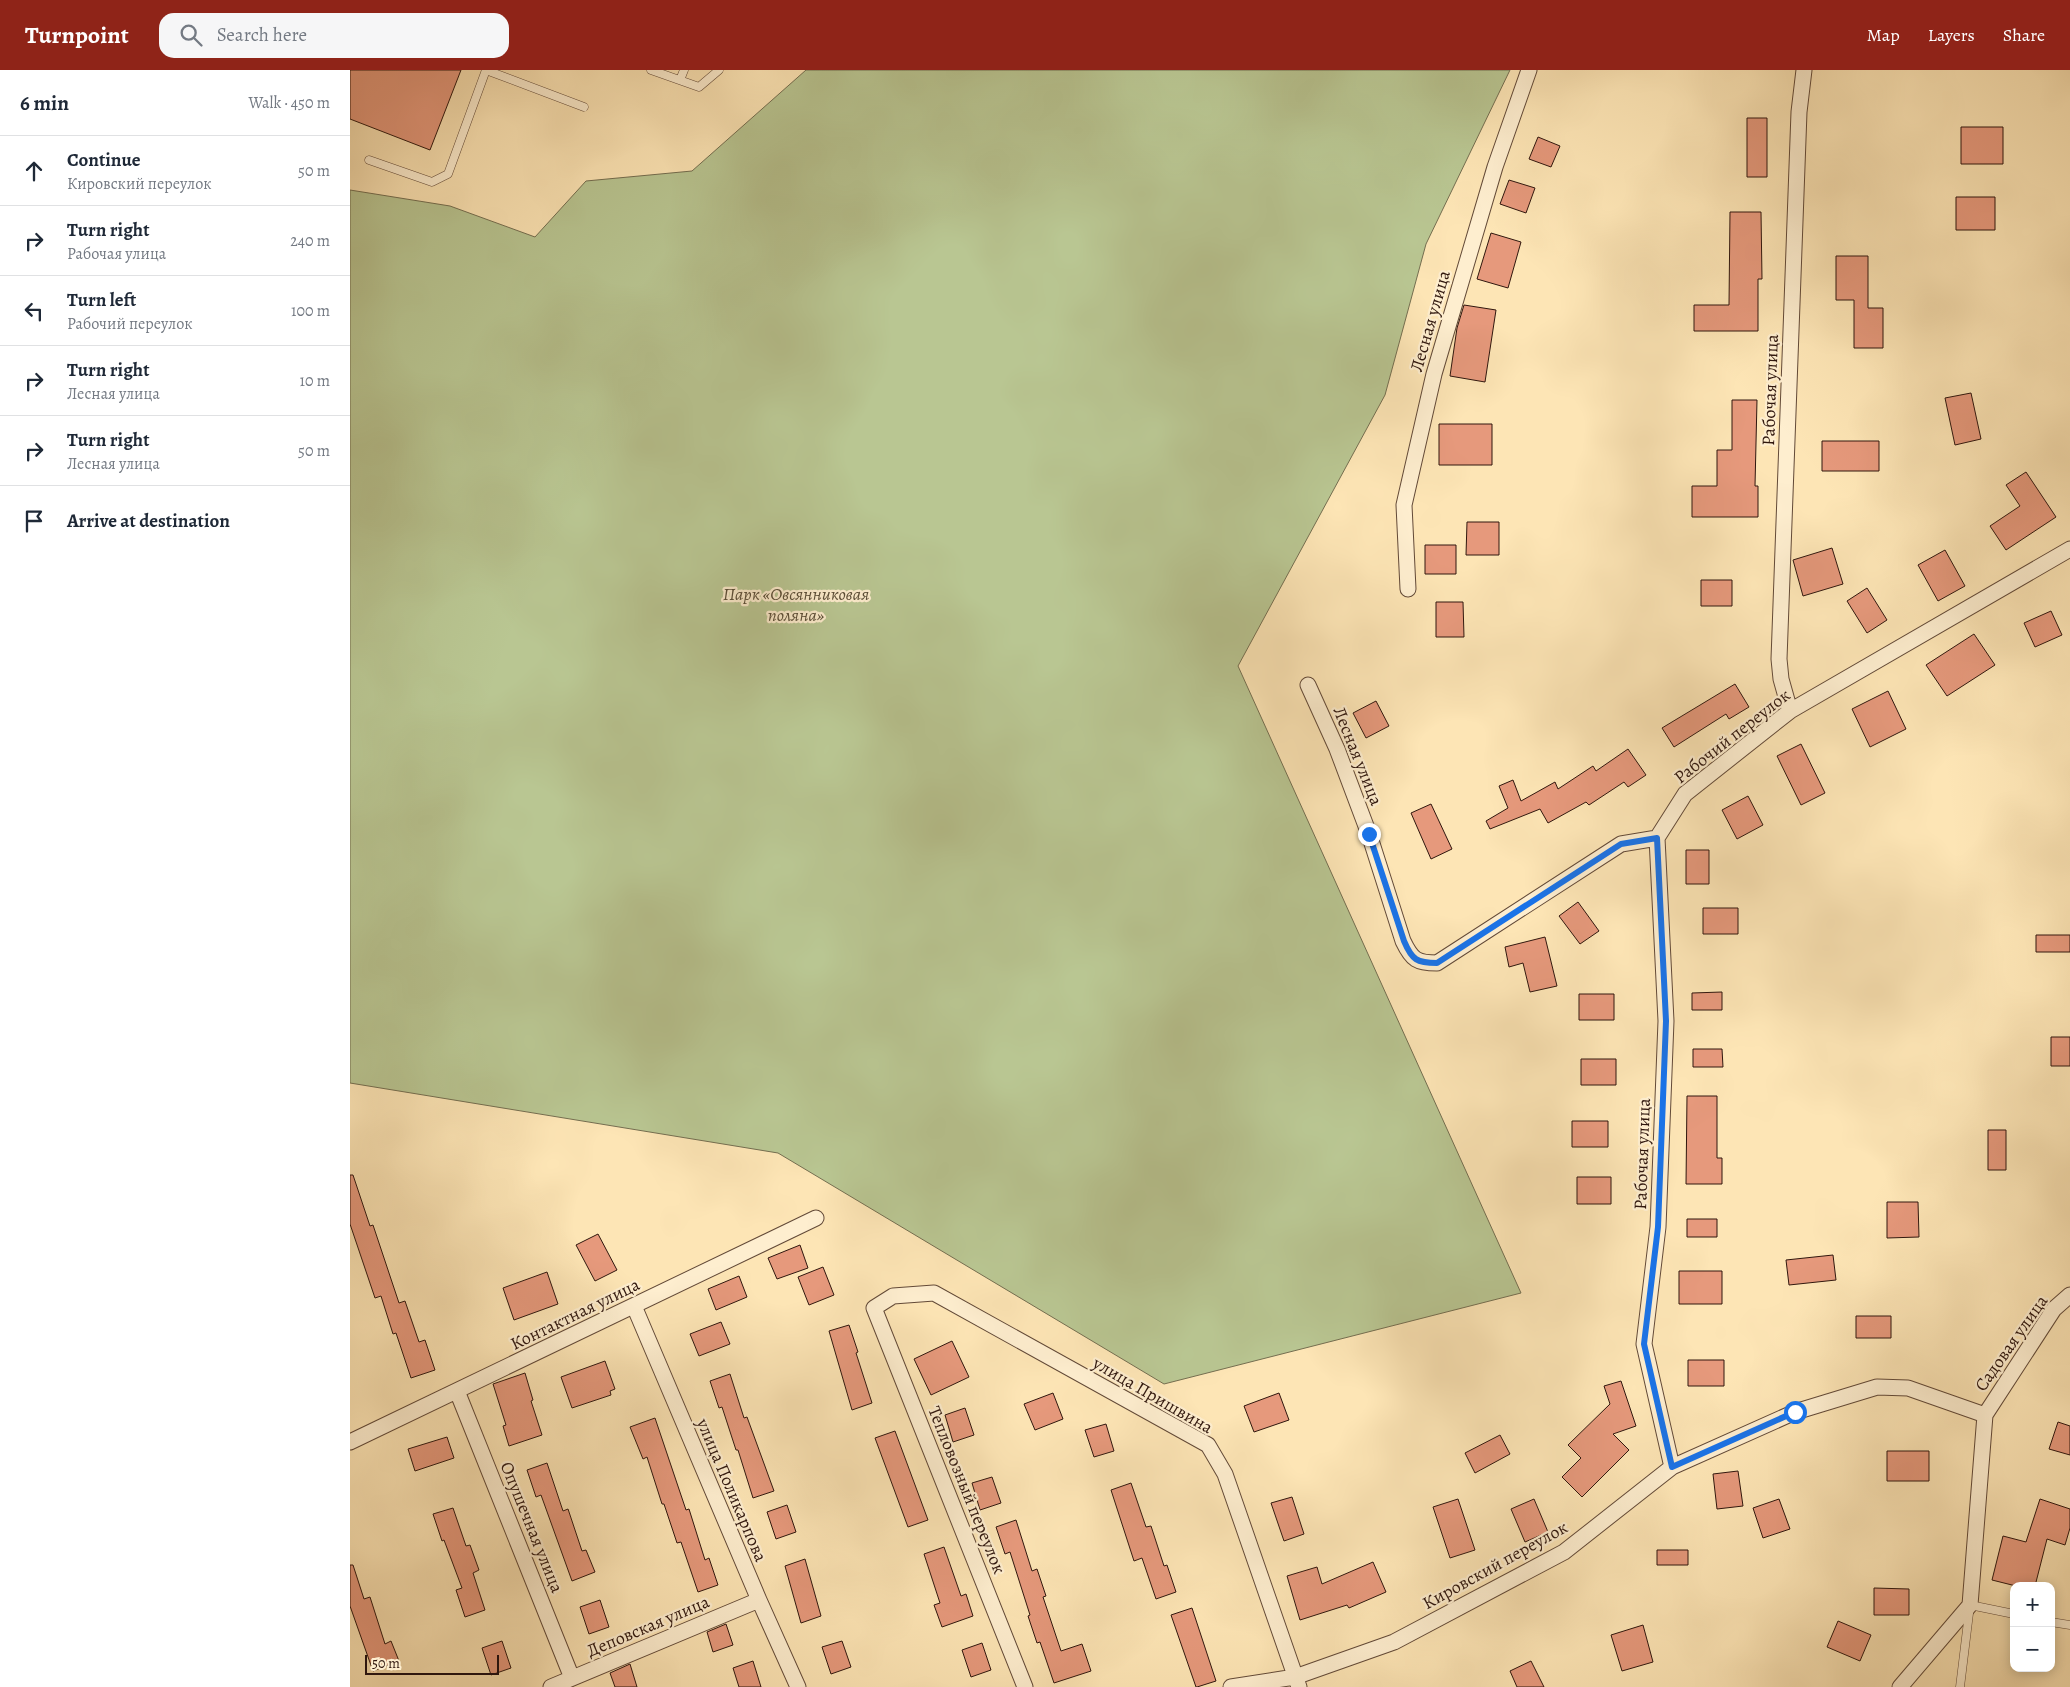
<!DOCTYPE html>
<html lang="en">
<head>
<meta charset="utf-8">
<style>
	:root { --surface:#fff; --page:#f6f6f7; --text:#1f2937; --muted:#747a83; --line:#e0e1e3; --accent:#8f2418 }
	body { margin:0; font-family:Alegreya,serif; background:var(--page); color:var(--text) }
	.controls { position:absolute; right:15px; bottom:15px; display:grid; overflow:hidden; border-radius:10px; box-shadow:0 2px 12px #0003 }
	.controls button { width:45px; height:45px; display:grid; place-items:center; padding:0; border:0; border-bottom:1px solid var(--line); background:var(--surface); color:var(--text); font:25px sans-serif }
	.scale { position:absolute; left:15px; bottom:12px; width:134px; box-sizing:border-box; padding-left:5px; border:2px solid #30170e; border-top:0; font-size:14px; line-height:18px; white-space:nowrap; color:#30170e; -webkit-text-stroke:4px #feeecf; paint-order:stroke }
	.stop { position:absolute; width:15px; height:15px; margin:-11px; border:4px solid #1a73e8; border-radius:50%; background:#fff }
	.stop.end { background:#1a73e8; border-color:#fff; box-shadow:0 1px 5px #0008 }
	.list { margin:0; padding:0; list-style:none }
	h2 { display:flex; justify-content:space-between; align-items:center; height:65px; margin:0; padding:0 20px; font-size:21px }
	h2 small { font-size:16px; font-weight:400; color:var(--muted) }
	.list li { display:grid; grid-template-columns:32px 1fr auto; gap:15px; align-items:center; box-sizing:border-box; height:70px; padding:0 20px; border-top:1px solid var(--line) }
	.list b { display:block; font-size:19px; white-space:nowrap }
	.list p { margin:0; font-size:16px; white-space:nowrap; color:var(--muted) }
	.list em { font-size:16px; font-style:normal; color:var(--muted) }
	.icon { flex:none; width:28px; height:28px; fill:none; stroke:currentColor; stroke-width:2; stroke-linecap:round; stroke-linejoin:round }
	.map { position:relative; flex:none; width:1720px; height:1617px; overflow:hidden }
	header { display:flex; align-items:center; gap:30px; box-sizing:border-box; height:70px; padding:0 25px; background:var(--accent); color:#fff }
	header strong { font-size:24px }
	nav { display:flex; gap:28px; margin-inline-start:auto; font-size:18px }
	.search { width:350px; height:45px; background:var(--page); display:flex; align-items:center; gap:12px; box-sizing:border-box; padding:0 18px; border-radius:15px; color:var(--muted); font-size:19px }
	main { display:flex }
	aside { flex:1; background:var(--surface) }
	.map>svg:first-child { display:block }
</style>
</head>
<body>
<header>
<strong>Turnpoint</strong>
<div class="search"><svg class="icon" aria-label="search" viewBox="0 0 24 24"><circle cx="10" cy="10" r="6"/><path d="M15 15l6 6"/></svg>Search here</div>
<nav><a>Map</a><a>Layers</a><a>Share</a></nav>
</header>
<main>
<aside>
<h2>6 min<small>Walk · 450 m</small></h2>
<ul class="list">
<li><svg class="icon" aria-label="ahead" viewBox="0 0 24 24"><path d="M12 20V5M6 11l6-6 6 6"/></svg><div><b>Continue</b><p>Кировский переулок</p></div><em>50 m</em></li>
<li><svg class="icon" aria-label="right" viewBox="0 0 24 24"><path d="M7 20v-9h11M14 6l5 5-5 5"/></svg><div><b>Turn right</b><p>Рабочая улица</p></div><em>240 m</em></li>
<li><svg class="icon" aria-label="left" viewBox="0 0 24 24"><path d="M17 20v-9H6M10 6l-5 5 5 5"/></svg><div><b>Turn left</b><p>Рабочий переулок</p></div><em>100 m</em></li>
<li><svg class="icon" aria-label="right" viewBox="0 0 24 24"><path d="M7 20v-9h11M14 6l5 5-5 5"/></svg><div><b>Turn right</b><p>Лесная улица</p></div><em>10 m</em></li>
<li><svg class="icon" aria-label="right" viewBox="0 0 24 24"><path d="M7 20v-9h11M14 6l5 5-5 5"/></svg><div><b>Turn right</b><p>Лесная улица</p></div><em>50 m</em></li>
<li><svg class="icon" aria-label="arrive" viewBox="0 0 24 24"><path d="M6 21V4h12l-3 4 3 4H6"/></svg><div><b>Arrive at destination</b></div></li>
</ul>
</aside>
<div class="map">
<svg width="1720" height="1617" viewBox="0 0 1720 1617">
	<rect width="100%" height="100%" fill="#fde5b5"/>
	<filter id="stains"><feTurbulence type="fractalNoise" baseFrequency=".004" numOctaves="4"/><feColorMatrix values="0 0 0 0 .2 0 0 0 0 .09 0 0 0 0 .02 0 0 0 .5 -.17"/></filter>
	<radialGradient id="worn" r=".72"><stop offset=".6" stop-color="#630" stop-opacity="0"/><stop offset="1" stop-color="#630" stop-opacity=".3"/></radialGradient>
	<path fill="#b9c692" stroke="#746e50" d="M456,0h704l-84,174 -41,151 -147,271 283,627 -357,91 -386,-231 -428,-70v-893l100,16 85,31 51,-56 106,-10z"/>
	<path fill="#e6997c" stroke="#30170e" d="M0,0h111l-31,80 -80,-31z
		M1397,48h20v59h-20z
		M1611,57h42v37h-42z
		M1188,67l22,9 -9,21 -22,-8z
		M1159,110l26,8 -9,25 -26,-9z
		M1606,127h39v33h-39z
		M1380,142h31l1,67h-4v52h-64v-26h35z
		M1141,163l30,9 -13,46 -31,-9z
		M1486,186h32v52h15v40h-29v-48h-18z
		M1114,235l32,5 -11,72 -35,-6 7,-48z
		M1621,323l10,46 -26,6 -10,-47z
		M1382,330h25l-2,86h3v31h-66v-31h25v-36h15z
		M1089,354h53v41h-53z
		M1472,371h57v30h-57z
		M1676,402l30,45 -50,33 -16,-24 30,-20 -14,-21z
		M1117,452h32v33h-33z
		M1075,475h31v29h-31z
		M1482,478l11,36 -40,12 -10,-36z
		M1595,480l20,36 -27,15 -20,-36z
		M1351,510h31v26h-31z
		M1517,518l20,32 -20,13 -20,-32z
		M1086,532h27l1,35h-28z
		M1701,541l11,24 -27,12 -11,-24z
		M1624,564l21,31 -48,31 -21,-31z
		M1385,614l14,23 -20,12 -3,-5 -52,33 -12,-19z
		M1538,621l18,38 -36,18 -18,-38z
		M1026,631l13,25 -23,12 -13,-25z
		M1451,674l24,49 -24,12 -24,-49z
		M1278,679l18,26 -18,12 -4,-5 -35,23 -3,-3 -38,21 -8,-14 -50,20 -4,-8 22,-13 -9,-22 14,-6 8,21 34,-19 3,7 35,-23 3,5z
		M1398,726l15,29 -26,14 -15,-29z
		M1081,734l21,45 -21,10 -20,-46z
		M1336,780h23v34h-23z
		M1228,832l21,29 -19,13 -21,-28z
		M1353,838h35v26h-35z
		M1686,865h34v17h-34z
		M1195,867l12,49 -27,6 -7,-29 -14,4 -4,-20z
		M1372,922v18h-30v-17z
		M1229,924h35v26h-35z
		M1701,967h19v29h-19z
		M1343,979h29l1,18h-30z
		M1231,989h35v26h-35z
		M1337,1026h30v62h5v26h-36z
		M1222,1051h36v26h-36z
		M1638,1060h18v40h-18z
		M0,1105h3l17,51 3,-1 26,78 6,-2 14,41 6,-2 10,30 -24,8 -15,-45 -3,1 -12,-38 -6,2 -25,-74z
		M1227,1107h34v27h-34z
		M1537,1132h31l1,35 -32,1z
		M1337,1149h30v18h-30z
		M248,1164l19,36 -22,11 -19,-36z
		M450,1175l8,23 -31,11 -9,-21z
		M1483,1185l3,25 -47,5 -3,-25z
		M473,1197l11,28 -25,10 -11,-28z
		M1329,1201h43v33h-43z
		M197,1202l11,32 -44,16 -11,-32z
		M389,1206l8,21 -31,13 -8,-21z
		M1506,1246h35v22h-35z
		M371,1252l9,22 -31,12 -9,-22z
		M499,1255l9,27 -2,1 16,50 -20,7 -23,-79z
		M602,1271l17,36 -38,18 -17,-36z
		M1338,1290h36v26h-36z
		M255,1291l10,28 -5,2 1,4 -39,13 -11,-31z
		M175,1303l8,27 -2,1 11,34 -33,11 -6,-20 3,-1 -13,-41z
		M380,1304l14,44 3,-1 27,74 -21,7 -15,-48h-2l-14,-43 -3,1 -9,-27z
		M1271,1311l15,45 -23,8 16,16 -47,47 -20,-20 19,-19 -13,-13 42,-41 -6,-18z
		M703,1323l10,26 -28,11 -11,-26z
		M929,1323l10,27 -35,12 -10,-26z
		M615,1338l9,27 -21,7 -8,-27z
		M305,1348l31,92 3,-1 16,51 4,-2 9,27 -20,7 -17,-50 -4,1 -13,-39h-2l-15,-47 -4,2 -13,-32z
		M1708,1352l12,4v29l-21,-6z
		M756,1354l8,27 -20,6 -9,-27z
		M545,1361l33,89 -20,7 -33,-89z
		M1150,1365l10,19 -35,19 -10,-20z
		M97,1367l7,21 -39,13 -7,-22z
		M1537,1381h42v30h-42z
		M197,1393l16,48 5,-2 14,42 4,-1 9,22 -23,9 -31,-86 -5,2 -9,-27z
		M1388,1401l5,35 -26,3 -4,-35z
		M642,1407l9,26 -21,7 -8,-27z
		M781,1413l15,44 5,-1 13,40 3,-1 9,27 -20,7 -14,-41 -8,3 -23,-71z
		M942,1427l12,37 -20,7 -13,-38z
		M1108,1429l17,51 -25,8 -17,-51z
		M1184,1429l14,33 -23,10 -14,-33z
		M1429,1429l11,30 -27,9 -10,-30z
		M1690,1429l30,10v19l-5,17 -18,-6 -12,47h-19l-24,-6 11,-44 23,6z
		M437,1435l9,27 -20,7 -9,-27z
		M103,1438l13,38 4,-1 9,25 -6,3 12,37 -20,7 -9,-27 6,-2 -18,-48 -2,1 -9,-27z
		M666,1450l16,51 5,-2 9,27 -3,1 18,54 21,-7 9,27 -37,12 -14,-41 -3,1 -9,-27 2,-1 -20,-63 -5,2 -9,-27z
		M594,1477l17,49 5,-2 7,22 -31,11 -8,-22 6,-2 -16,-49z
		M1307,1480h31v15h-31z
		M455,1489l16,57 -20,7 -16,-57z
		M1023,1492l13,30 -37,16 -2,-3 -47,15 -13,-44 30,-9 5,17z
		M0,1495h3l11,34 6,-2 15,47 6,-3 8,20 -26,10 -23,-65z
		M1524,1518l35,1v26h-35z
		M250,1530l9,27 -20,7 -9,-27z
		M842,1538l24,73 -19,6h-1l-25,-72z
		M1488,1551l33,14 -11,26 -33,-14z
		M376,1554l7,21 -20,7 -6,-20z
		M1293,1555l10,37 -31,9 -11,-36z
		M152,1571l9,27 -20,7 -9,-27z
		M492,1571l9,26 -20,7 -9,-27z
		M632,1573l9,27 -20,7 -9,-27z
		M403,1591l8,26h-22l-6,-19z
		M1181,1591l13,26h-27l-7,-16z
		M280,1594l7,23h-22l-5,-14z"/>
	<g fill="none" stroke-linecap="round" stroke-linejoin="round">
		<g stroke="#634a38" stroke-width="9">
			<path id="service" d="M136,0l98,37
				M301,0l48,17 20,-17
				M330,10l4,-10
				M19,90l63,22 16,-8 38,-104
				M1701,1552l19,3
				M1610,1617l10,-82 44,9"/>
		</g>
		<g stroke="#634a38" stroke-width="17">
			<path id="minor" d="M1058,519l-4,-84 30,-131 61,-207 34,-97
				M958,615l29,64 32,85 34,107c9,19 14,22 34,22l184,-119 36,-6 28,-44 105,-83 280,-162
				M1440,641l-9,-32 -2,-20 20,-547 5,-42
				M1307,768l9,183 -8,206 -14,117 28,123
				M284,1236l125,294 39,87
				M107,1321l115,287
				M0,1372l466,-224
				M201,1617l208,-87
				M675,1617l-151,-379 19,-12 41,-3 274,152 17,29 74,213
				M881,1617l64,-10 99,-35 170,-90 108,-85 123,-55 82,-25 31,1 77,27
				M1550,1617l70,-82 15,-190 69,-106 16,-14"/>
		</g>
		<use href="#service" stroke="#feeecf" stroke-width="8"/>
		<use href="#minor" stroke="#feeecf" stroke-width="15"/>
	</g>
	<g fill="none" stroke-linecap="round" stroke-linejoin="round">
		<path stroke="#1a73e8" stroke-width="6" d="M1019,764l35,107c8,19 13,22 33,22l184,-119 36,-6 9,183 -8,206 -14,117 28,123 123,-55"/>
	</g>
	<g text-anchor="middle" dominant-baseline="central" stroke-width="4.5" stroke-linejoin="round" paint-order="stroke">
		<g font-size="18" fill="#30170e" stroke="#feeecf">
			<text transform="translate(1080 251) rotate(-74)">Лесная улица</text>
			<text transform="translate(1420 320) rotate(-88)">Рабочая улица</text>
			<text transform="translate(1382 666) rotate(-38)">Рабочий переулок</text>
			<text transform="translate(1008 686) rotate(68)">Лесная улица</text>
			<text transform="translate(1292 1084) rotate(-88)">Рабочая улица</text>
			<text transform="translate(225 1244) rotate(-26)">Контактная улица</text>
			<text transform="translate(1661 1273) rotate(-55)">Садовая улица</text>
			<text transform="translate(803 1325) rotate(30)">улица Пришвина</text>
			<text transform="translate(382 1420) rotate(67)">улица Поликарпова</text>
			<text transform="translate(617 1420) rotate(68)">Тепловозный переулок</text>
			<text transform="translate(182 1457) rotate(68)">Опушечная улица</text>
			<text transform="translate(1145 1495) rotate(-29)">Кировский переулок</text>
			<text transform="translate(298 1556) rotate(-23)">Деповская улица</text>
		</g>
		<g font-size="18" font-style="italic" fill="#594c36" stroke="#feeecf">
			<text x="446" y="524">Парк «Овсянниковая<tspan x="446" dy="21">поляна»</tspan></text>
		</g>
	</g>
	<rect width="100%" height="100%" filter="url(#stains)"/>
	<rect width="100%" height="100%" fill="url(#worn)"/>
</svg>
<div class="controls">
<button>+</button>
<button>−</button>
</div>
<div class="scale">50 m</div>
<div class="stop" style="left:1445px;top:1342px"></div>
<div class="stop end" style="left:1019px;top:764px"></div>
</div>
</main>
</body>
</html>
